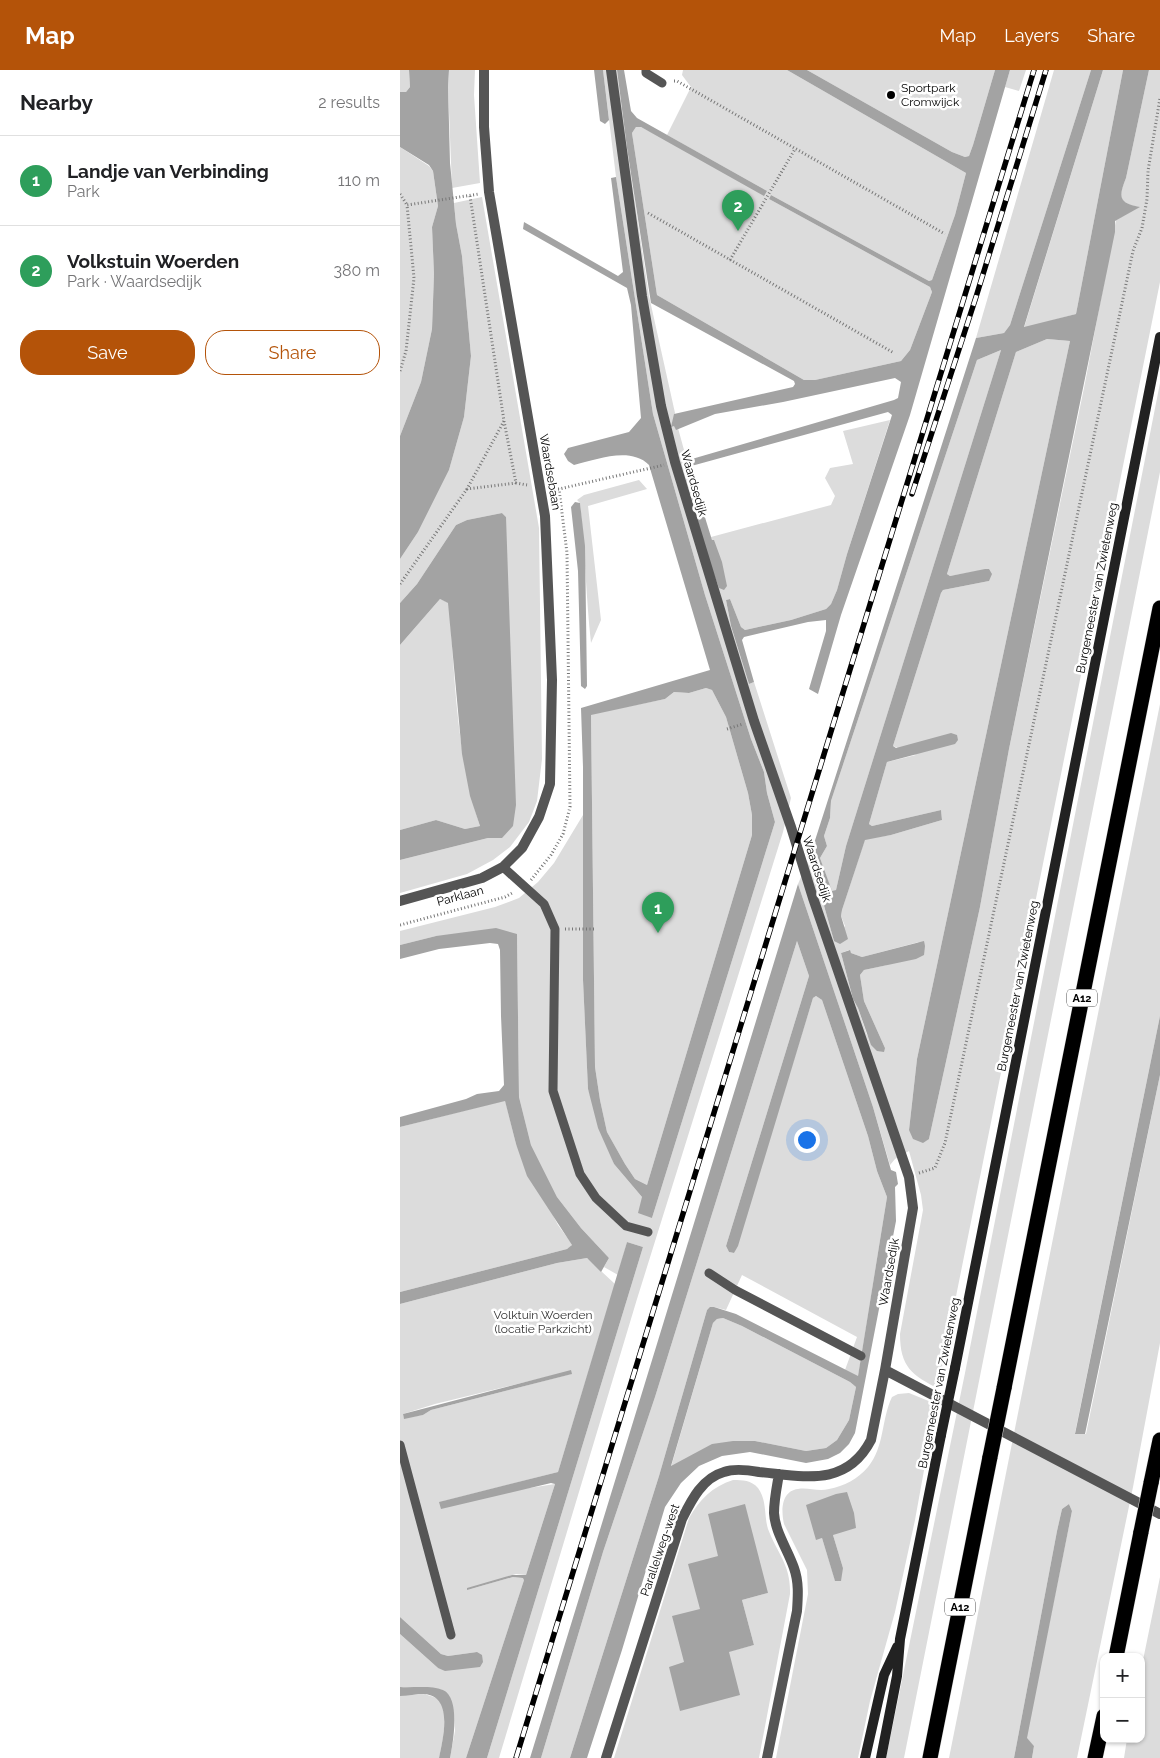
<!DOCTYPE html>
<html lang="en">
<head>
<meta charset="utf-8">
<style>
	:root { --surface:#fff; --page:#f2f2f2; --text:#202124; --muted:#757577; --line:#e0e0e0; --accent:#b45309 }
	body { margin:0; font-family:Raleway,sans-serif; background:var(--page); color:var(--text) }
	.controls { position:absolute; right:15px; bottom:15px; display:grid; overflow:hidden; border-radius:10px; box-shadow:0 1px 4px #0004 }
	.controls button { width:45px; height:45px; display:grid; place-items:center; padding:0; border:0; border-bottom:1px solid var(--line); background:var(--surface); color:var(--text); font:25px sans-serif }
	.you { position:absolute; left:406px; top:1069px; width:18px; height:18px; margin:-12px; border:4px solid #fff; border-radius:50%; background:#1a73e8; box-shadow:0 0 0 8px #1a73e833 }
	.badge { display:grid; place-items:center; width:32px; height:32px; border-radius:50%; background:var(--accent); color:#fff; font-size:16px; font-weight:700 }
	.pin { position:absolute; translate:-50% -41px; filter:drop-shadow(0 1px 2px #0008) }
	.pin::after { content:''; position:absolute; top:26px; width:18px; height:15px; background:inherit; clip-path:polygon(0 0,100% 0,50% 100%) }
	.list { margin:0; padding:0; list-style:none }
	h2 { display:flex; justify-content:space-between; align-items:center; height:65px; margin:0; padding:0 20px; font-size:21px }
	h2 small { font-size:16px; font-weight:400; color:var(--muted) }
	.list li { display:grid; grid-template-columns:32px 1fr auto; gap:15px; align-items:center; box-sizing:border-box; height:90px; padding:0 20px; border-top:1px solid var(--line) }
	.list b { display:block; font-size:19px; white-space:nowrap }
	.list p { margin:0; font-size:16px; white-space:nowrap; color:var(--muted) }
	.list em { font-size:16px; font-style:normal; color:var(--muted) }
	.actions { display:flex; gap:10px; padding:15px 20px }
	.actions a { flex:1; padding:11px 0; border:1px solid var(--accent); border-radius:20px; text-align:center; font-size:18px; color:var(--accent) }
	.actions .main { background:var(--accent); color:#fff }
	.map { position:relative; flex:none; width:760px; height:1688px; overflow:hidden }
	header { display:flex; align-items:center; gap:30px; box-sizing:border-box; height:70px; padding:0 25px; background:var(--accent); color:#fff }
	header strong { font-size:24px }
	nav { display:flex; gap:28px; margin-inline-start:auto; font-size:18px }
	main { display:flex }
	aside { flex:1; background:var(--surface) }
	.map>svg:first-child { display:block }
</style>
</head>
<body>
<header>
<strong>Map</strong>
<nav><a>Map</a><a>Layers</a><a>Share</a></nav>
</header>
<main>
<aside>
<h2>Nearby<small>2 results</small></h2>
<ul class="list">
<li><span class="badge" style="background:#2e9e5b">1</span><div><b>Landje van Verbinding</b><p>Park</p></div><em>110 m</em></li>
<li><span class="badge" style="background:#2e9e5b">2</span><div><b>Volkstuin Woerden</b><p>Park · Waardsedijk</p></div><em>380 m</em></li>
</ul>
<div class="actions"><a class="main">Save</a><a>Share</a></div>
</aside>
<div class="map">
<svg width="760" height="1688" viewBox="0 0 760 1688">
	<rect width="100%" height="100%" fill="#fff"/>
	<path fill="#dcdcdc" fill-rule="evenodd" d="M0,0h9l1,17 -4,5h-6z
		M49,0h26l-1,25 6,88 -28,5 -4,-102z
		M203,0h14l10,78 22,148 26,117 -2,8 3,8 2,-1 9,33h-2l2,5h2l5,16 -6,1 17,67 7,-9 -1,-4 120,-32 4,-9 -10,-18 5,-10 23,-4 -10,-33 47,-11 -43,134 -10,36 -6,14 -5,5 -35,11 -46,10 -4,-3 -11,-28 -4,1 5,26 18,58 5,-2 37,116 -8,34 -146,467 -138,459h-12l156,-511 -16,-5 -9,33 -14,-8 5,-9 -28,-30 -24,-31 -26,-52 -12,-48 -2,-163 -81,2 -36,9v-14l95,-24 24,-9 19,-16 16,-19 29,-48v165l5,109 26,75 28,33 10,21 123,-396 -8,-29 -3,-21 -13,-33 -46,-144 -52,-181 -37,-237z
		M283,0h104l179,103 -11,42 -23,65 -3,1 -158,-86 -2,4 161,88 2,5 -22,58 -9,11 -86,19h-11l-147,-85 -25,-162 4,-6h5l126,64 -100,-56 24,-48 -9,-12z
		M407,0h188l-22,75 -4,11 -4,1 -13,-5z
		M610,0h16l-7,21 -14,-4z
		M654,0h37l-81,255 -6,8 -28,5z
		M703,0h20l-47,244 -52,14z
		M749,0h11v212l-217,1079 -4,28c-27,-14 -39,-22 -39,-55l23,-124 -2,-15 -12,-44 -14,8 -5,6 -17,-58 -75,-223 12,-28 24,85 11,-15 -4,-10 1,-6 23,-71 26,-4 51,-15 -1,-10 -69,16 -3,-2 18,-62 29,-7 -23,-9 48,-153 2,-3 46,-9v-12l-39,7 -3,-2 69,-222 31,-13 23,2 -153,718 -8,71 20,9 51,-232 29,-158 75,-361 32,-168 23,-13c-21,-4 -21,-10 -13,-29zM519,872l-32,23 -23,5 -4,5 4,26 21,47 -18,-13 -9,-27 -5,-9 -12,-46 8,-3 2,3 11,4z
		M0,77l29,19 4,5 5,35 -6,21 2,47 -2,55 -11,53 -21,54z
		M82,127l57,331 3,231 -5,42 -8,21 -19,25 -17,13 -26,14 -67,19v-33l88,-22h14l4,-321 -4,-4 -35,7 -11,5 -39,59 -17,19v-44l18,-27 31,-62 15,-53 7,-61 -9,-100 -6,-32 -2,-21z
		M601,280l-155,496 -10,44 -4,2 -12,-34 7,-12 -3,-10 6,-18 1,-17 146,-441z
		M760,313v89l-256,1286h-18l79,-385z
		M239,410l8,9 -59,17 13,114 -10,23c-5,-47 -6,-93 -11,-140l-3,-3 7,-5z
		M40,529l9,4c6,75 7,151 31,223l-15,3 -29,-9 -36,10v-185z
		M306,618l6,2 14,27 22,76 4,22v20l-105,350 -12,-6 -10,-15 -18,-32 -7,-32 -5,-33 -4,-353 74,-15 9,-7 15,1z
		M760,634v312l-85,417 11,1 74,-359v268l-27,144 -56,271h-45l2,-12 -8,-8 46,-227 -3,-7 -7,5 -5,22 -43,227h-65z
		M397,871l12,35 -83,270 3,6 5,1 79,-255 3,-2 6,4 46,136 9,35 10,26 -29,180 -13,-7 12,-33 -115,-62 -16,35 -12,-3 -7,3 -48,166 -89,282h-29l62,-206 52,-155z
		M102,1031h3l1,3 10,40 42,81 14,19 -1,3 -4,2 -167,43v-165z
		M187,1188l28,26 -57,188 -118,30 115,-18 -29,91 -10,-1 -49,16 46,-13 11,1v2l-58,178h-16l5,-27 -1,-19 -11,-22 -17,-2 -26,-1v-53l38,34 39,-16 -29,4 -7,-2 -41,-37v-313l157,-41zM171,1301v3l-140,36 -8,5 -19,3 -1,-4 32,-10z
		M323,1248l19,8 108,56 6,5 -7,33 -12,20 -11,8 -20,3 -51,-10 -84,26 42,-144 4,-4z
		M509,1323l27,11 -21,116 -20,92 -25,89 -12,57h-82l32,-164 -1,-24 -23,-46c-3,-13 -3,-33 14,-35 10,-2 20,3 31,0 15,-3 29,-10 39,-22 17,-21 13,-47 24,-70l6,-3zM433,1465l10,33 -8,12 -13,-42 -6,1z
		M333,1410c10,0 18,0 25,8 9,12 6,28 10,41 10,26 23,36 22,65l-31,164h-145l75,-240c11,-19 23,-31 44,-38zM319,1486l49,37 -26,7 12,45 -85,22 15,-4 16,-54z
		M760,1507v181h-36l3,-19h14v-69z
		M25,1624c5,2 11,3 15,7 9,11 2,44 -1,57h-39v-62z"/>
	<path fill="#a3a3a3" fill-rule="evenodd" d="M9,0h40l-1,16 2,77 6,61 6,32 9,100 -7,61 -15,53 -31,62 -18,27v-123l21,-54 11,-53 2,-55 -2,-47 6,-21 -5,-35 -4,-6 -29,-18v-55h6l4,-5z
		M194,0h9l6,50 -4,4 -5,-3z
		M217,0h7l7,41 6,7 130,73 -3,5 -123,-69h-5l-4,6 25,162 147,85h11l86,-19 9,-11 22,-58 -2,-5 -161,-88 2,-4 158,86 3,-1 23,-65 11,-42 -179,-103h20l145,82 13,5 4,-1 4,-11 22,-75h15l-100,345 -69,200 -23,79 -9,-5 17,-58v-11l-18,2 -64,15 -2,3 12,42 -5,2 -18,-58 -5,-26 4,-1 11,28 4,3 46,-10 35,-11 5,-5 6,-14 10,-36 45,-139 -4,-3 -193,53 -8,1 -2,-5 209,-61 4,-2 3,-16 -6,-4 -112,24 -68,12 -39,16 -2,-4 -3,1 3,-13 119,-27 2,-3 -1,-3 -143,-78 -24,-155z
		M691,0h12l-79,257 52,-13 47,-244h26l-23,108c-8,20 -7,25 14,29l-25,14v11l-106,517 -29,158 -51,232 -6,4 -10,-4 -4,-9 8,-71 153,-718 -23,-2 -31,13 -69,222 3,2 35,-7h4l3,5 -3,7 -46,9 -2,3 -48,153 3,2 55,-15 6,2 1,5 -3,4 -68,18 -18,62 3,2 69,-16 1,10 -51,15 -26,5 -23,70 -1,6 7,23 -8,5 -6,-3 -24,-85 166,-518 28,-5 6,-8zM601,280l-155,496 -10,44 -4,1 -12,-33 7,-12 -3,-10 6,-18 1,-17 146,-441z
		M216,107l37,237 52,181 46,144 13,33 3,21 8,29 -123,396 -14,-5 4,-16 -28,-33 -16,-36 -10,-39 -5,-109v-213l-2,-59 129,-38 -61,-205c-19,-19 -53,-5 -75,0l-6,-4 -4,-7 4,-6 61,-16 12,-14 -10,-113 -4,-17 -104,-59 1,-7 94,54 5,-4 -12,-94zM306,618l6,2 14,27 22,76 4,22v20l-105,350 -12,-6 -10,-15 -18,-32 -7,-32 -5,-33 -4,-352 74,-16 9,-7 15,1z
		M288,412h6l18,58h2l8,22 5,24 -3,4 -5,-2 -14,-38z
		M175,432l5,1 5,43 2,140 -2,3 -4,-3 -3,-115 -7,-64z
		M102,443l4,4 10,288 -3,21 -11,12h-14l-88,22v-30l36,-10 29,9 15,-3 -10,-30 -8,-42 -14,-151 -8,-4 -40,46v-42l17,-19 39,-59 11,-5z
		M398,814l75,223 18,63 5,2 2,12 -3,3 1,34 -41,212 -6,11 -9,9 -12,6 -22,4 -56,-11 -28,4 -23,10 -18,17 -16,24 -43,143 -35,108h-17l89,-282 48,-166 3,-3h4l22,7 122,62 29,-179 -10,-26 -9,-35 -46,-136 -6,-4 -3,2 -75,248 -4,7 -5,-1 -3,-6 83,-270 -12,-35 -142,456 -52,155 -62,206h-11zM323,1248l19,8 108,56 6,5 -7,33 -12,20 -11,8 -20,3 -51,-10h-22l-21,3 -41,22 42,-143 4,-4z
		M96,858l21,6 2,163 12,48 26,52 24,31 28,30 -8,14 -14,-14 -30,5 -157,41v-12l167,-43 5,-4 -45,-69 -11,-32 -11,-43 -105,26v-10l66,-18 11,-5 22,-3 5,-6 -3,-69 -1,-66 -2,-6 -8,-1 -51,6 -39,10v-14l36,-9z
		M524,871l1,5 -1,9 -8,4 -52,11 -4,5 4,26 21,47 -1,4 -7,-1 -6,-6 -13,-37 -5,-9 -12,-46 9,-3 1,3 11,4z
		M760,946v59l-75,359h-10z
		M227,1172l16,5 -156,511h-21l58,-178 -1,-2 -10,-1 -46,13v-2l45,-13h14l29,-91 -4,-1 -110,26 -2,-7 119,-30z
		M171,1300l1,4 -141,36 -8,5 -19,4 -1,-5z
		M447,1422l7,21 2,15 -23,7 10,33 -2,13h-6l-13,-43 -6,2 -10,-35 30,-11z
		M345,1434l23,89 -26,7 12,45 -25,7 11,43 -60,16 -11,-44 15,-5 -12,-46 28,-7 -12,-45 30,-8 -10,-42z
		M669,1434l3,7 -45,227 7,8 -2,12h-18l43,-227 5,-22z
		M0,1547l41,37 7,2 29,-4 5,3 1,7 -3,5 -35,4 -7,-3 -38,-34z
		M0,1617c13,1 31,-2 43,3 18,8 10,53 7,68h-11c4,-20 15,-62 -15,-64 -8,0 -16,2 -24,2z"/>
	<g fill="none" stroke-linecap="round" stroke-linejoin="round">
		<g stroke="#dbdbdb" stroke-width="16">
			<path id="motorway" d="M604,1318l156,-780
				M751,1413l9,-43
				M716,1587l25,-125
				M530,1688l60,-301
				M695,1688l9,-42"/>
		</g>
		<path stroke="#777" stroke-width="3" stroke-dasharray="1 2.5" stroke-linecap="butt" d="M274,11h3l268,153
			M0,124l7,11
			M70,126l34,225 12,62 11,2
			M248,143l246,140
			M330,190l65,-111
			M0,301l6,-20 8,-73 -7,-73 72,-11
			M104,351l-37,68 49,-6
			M151,419h8l105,-24
			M0,514l67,-95
			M327,659l16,-5
			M131,810l20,-25 12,-21 7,-27 -3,-254 -8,-64
			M0,855l105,-28 9,-5
			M165,859h31
			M519,1103l16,-5 10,-25 188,-892 9,-23 5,-29 1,-28 12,-73"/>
		<path stroke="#555" stroke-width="9" d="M246,0v3l16,10
			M103,797l41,37 11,25 -2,162 27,83 16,24 30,28 22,6
			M309,1203l26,17 126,66
			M0,1375l51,190"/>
		<path stroke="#555" stroke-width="10" d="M485,1300l275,144
			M206,1688l76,-239c9,-18 20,-41 42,-47 11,-4 24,-2 35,0 44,4 87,16 112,-32l14,-70 28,-162 -4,-31 -96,-279 -22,-71 -37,-106 -79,-259 -14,-56 -19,-110 -31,-226
			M367,1688l30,-147c1,-15 2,-29 -3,-43 -6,-18 -19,-36 -20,-55 0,-13 3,-27 5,-39"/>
		<path stroke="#555" stroke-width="10" d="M0,831l82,-23 21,-11 19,-19 17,-31 11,-33 2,-104 -7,-164 -56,-324 -5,-65v-57"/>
		<path stroke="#222" stroke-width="10" d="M555,1298l205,-1031
			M465,1688l19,-83 13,-28
			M481,1688l16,-82 3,-37 41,-204"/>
		<use href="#motorway" stroke="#000" stroke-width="15"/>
		<g stroke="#000" stroke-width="5.5">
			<path id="rail" d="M512,424l64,-197 70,-227
				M116,1688l518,-1688"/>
		</g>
		<use href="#rail" stroke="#fff" stroke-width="4" stroke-dasharray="11" stroke-linecap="butt"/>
		<g stroke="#dbdbdb" stroke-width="16" stroke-linecap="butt">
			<path id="motorway-bridge" d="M590,1387l14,-69
				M741,1462l10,-49"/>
		</g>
		<path stroke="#222" stroke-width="10" d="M541,1365l14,-67"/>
		<use href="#motorway-bridge" stroke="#000" stroke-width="15"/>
	</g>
	<circle fill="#000" stroke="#fff" stroke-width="2" cx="491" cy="25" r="5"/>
	<g text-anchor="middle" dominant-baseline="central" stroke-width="5" stroke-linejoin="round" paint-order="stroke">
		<g fill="#fff" stroke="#4c4c4c" stroke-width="1">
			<rect x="667" y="919.5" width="30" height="17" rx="4"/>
			<rect x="545" y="1528.5" width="30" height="17" rx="4"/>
		</g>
		<g font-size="11" font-weight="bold" fill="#000">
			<text x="682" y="928">A12</text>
			<text x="560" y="1537">A12</text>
		</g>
		<g font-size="12" fill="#000" stroke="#fff" text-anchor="start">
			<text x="501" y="18">Sportpark<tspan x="501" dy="14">Cromwijck</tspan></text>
		</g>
		<g font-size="12" fill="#000" stroke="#fff">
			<text transform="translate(150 402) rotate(80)">Waardsebaan</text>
			<text transform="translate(294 413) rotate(74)">Waardsedijk</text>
			<text transform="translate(697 518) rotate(-79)">Burgemeester van Zwietenweg</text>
			<text transform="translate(417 799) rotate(72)">Waardsedijk</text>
			<text transform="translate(60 826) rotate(-15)">Parklaan</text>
			<text transform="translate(618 916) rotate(-79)">Burgemeester van Zwietenweg</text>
			<text transform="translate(489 1202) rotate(-80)">Waardsedijk</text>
			<text transform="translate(539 1313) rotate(-79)">Burgemeester van Zwietenweg</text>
			<text transform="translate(260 1480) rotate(-71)">Parallelweg-west</text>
		</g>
		<g font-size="12" fill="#333" stroke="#fff">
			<text x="143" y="1245">Volktuin Woerden<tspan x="143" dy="14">(locatie Parkzicht)</tspan></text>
		</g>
	</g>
</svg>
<div class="controls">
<button>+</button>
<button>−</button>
</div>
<div class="you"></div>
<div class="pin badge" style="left:258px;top:863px;background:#2e9e5b">1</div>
<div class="pin badge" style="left:338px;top:161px;background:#2e9e5b">2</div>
</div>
</main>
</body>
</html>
